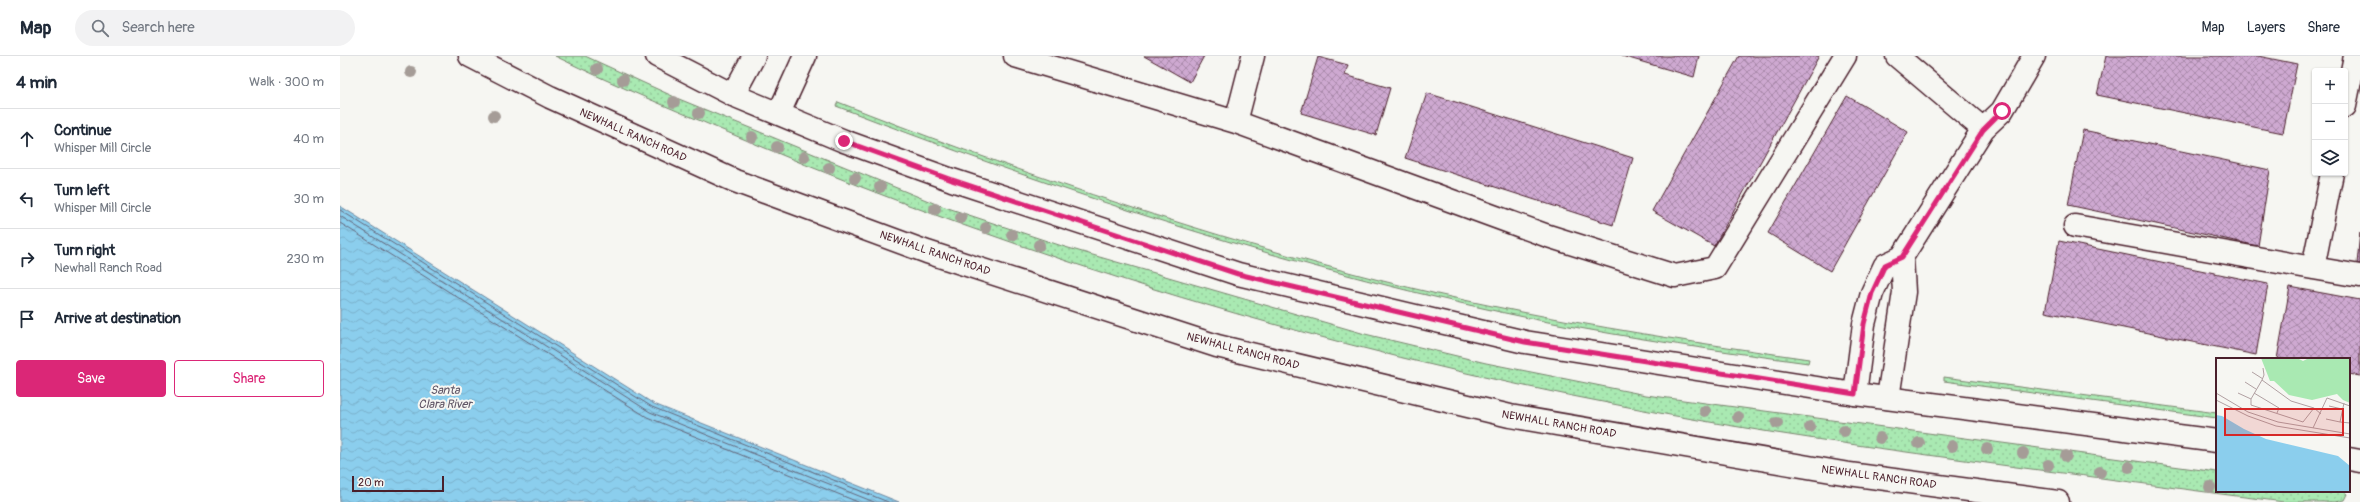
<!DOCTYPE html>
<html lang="en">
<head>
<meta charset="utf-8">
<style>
	:root { --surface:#fff; --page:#f2f2f3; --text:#1f2937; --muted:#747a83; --line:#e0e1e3; --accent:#db2777 }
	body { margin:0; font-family:Pangolin,sans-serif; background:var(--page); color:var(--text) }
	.controls { position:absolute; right:12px; top:12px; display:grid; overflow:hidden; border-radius:4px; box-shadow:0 1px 3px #0004 }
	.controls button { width:36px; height:36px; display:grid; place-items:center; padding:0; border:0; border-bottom:1px solid var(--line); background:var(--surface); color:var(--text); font:20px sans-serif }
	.scale { position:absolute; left:12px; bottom:10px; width:92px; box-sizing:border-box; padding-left:4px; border:2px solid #4a1f2b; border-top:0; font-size:11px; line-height:14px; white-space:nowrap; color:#4a1f2b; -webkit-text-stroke:3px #f6f6f2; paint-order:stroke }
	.stop { position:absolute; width:12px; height:12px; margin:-9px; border:3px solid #db2777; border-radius:50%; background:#fff }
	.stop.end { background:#db2777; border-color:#fff; box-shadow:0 1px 4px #0008 }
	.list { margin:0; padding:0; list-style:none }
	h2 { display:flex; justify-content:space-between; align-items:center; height:52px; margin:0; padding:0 16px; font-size:17px }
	h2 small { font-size:13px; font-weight:400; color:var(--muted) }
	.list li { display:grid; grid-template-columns:26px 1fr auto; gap:12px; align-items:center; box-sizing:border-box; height:60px; padding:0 16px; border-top:1px solid var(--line) }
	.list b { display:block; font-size:15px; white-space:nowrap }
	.list p { margin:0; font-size:13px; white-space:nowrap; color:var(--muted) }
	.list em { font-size:13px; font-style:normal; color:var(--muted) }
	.actions { display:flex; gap:8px; padding:12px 16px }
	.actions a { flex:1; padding:9px 0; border:1px solid var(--accent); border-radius:4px; text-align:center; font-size:14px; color:var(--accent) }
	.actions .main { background:var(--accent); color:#fff }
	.icon { flex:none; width:22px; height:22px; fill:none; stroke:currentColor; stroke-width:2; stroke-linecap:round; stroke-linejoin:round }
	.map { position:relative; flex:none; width:2020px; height:446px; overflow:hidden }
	header { display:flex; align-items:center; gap:24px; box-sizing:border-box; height:56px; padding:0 20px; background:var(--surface); border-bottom:1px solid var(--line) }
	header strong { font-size:19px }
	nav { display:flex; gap:22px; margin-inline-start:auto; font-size:14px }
	.search { width:280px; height:36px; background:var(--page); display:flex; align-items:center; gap:10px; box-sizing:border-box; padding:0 14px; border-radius:22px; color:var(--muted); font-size:15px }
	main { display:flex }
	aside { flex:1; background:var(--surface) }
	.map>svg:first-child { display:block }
</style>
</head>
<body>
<header>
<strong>Map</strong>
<div class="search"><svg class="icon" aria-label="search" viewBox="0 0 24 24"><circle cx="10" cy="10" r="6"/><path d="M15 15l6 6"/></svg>Search here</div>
<nav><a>Map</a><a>Layers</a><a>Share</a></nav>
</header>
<main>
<aside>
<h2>4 min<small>Walk · 300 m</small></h2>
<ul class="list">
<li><svg class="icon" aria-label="ahead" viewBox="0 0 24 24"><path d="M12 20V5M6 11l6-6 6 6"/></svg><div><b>Continue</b><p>Whisper Mill Circle</p></div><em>40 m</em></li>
<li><svg class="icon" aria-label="left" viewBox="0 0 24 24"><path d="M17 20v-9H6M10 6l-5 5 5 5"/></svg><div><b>Turn left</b><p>Whisper Mill Circle</p></div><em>30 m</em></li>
<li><svg class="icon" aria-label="right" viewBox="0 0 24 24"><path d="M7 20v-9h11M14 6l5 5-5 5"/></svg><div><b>Turn right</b><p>Newhall Ranch Road</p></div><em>230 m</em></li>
<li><svg class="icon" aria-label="arrive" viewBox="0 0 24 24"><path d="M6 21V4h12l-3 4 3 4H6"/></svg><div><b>Arrive at destination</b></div></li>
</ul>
<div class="actions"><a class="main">Save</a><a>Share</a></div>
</aside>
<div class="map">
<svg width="2020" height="446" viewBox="0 0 2020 446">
	<defs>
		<pattern id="grass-dots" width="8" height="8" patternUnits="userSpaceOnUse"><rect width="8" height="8" fill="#a9e9b2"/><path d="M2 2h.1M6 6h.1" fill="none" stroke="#93c799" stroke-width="1.8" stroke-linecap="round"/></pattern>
		<pattern id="water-waves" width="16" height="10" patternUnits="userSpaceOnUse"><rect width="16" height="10" fill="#8bceed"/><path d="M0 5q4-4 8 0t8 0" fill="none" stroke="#79b0cb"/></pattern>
		<pattern id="building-cross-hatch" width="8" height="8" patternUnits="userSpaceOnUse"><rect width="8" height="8" fill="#cea9d1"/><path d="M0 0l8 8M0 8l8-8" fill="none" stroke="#a989aa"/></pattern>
	</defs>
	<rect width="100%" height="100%" fill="#f6f6f2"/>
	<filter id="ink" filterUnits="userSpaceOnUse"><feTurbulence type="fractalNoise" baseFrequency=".025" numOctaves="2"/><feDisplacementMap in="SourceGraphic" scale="8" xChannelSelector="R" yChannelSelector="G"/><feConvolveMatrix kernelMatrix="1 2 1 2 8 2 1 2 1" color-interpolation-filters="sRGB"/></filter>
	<g filter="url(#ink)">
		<path fill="url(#grass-dots)" stroke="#7a846e" d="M215,0h30l94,43 257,105 129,43 300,87 121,29 160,32 571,77v19h127l3,3 -3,6 -9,2h-51c-90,-11 -179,-24 -268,-35 -132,-18 -263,-35 -393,-61 -298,-57 -590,-145 -870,-263 -66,-28 -133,-55 -198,-87z
			M498,46c168,66 339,124 514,171 150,40 303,64 457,86l-1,4c-87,-12 -174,-24 -260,-41 -244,-49 -480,-127 -712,-216z
			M1604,321l273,36v5l-273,-37z"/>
		<path fill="url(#water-waves)" stroke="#71889f" d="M0,150l314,198 245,98h-559z"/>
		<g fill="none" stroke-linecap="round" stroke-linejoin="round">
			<path stroke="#646579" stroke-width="1" d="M0,154l312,197 236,95
				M0,160l310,196 224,90
				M0,167l307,194 211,85"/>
		</g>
		<path fill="url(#building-cross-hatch)" stroke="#4a1f2b" d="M804,0h60l-14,26z
			M1282,0h77l-5,21z
			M1399,0h80l-105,190 -62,-35z
			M1766,0h152l39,8 -14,69 -186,-38z
			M978,1l30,8 -3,10 45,13 -14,47 -75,-22z
			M1087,37l206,65 -20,67 -208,-67z
			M1507,40l61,36 -78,139 -62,-38z
			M1743,74l187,40 -12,76 -190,-41z
			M2020,176v32h-3z
			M1719,185l209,43 -12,71 -211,-43z
			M1950,231l70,13v76l-11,-2v-15h-72z"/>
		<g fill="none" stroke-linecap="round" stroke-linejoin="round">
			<g stroke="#4a1f2b" stroke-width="25">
				<path id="minor" d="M675,0l221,66 309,113 130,41 40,-8 130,-212
					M1557,0l86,73
					M393,39l21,-39
					M2005,50l10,-50
					M439,57l26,-57
					M896,66l17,-66
					M1992,117l-19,95 47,8
					M1735,170l238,42
					M1515,338l9,-70 8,-31 13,-28 17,-8 81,-128 19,-18 32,-55
					M1548,342l16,-106 -2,-35"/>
			</g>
			<g stroke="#4a1f2b" stroke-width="25">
				<path id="major" d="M130,0l80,41 185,84 192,71 290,94 293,70 339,58 209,28
					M317,0l76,39 111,46 108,39 286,94 287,68 330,52 362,47
					M2009,403l11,2"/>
			</g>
			<use href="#minor" stroke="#f6f6f2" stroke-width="22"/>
			<use href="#major" stroke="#f6f6f2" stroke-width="22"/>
		</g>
		<g fill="#a59c97">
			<circle cx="257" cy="13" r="6"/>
			<circle cx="71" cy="16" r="6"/>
			<circle cx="283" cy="24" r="6"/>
			<circle cx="334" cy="46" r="6"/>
			<circle cx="359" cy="57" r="6"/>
			<circle cx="154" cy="60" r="6"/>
			<circle cx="412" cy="81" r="6"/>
			<circle cx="437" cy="91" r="6"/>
			<circle cx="464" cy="101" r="6"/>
			<circle cx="489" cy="112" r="6"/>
			<circle cx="515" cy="122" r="6"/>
			<circle cx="540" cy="131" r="6"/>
			<circle cx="595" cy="153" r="6"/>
			<circle cx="621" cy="162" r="6"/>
			<circle cx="646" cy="172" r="6"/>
			<circle cx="672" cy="179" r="6"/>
			<circle cx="699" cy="189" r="6"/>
			<circle cx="1365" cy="355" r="6"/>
			<circle cx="1398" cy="361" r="6"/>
			<circle cx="1437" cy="367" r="6"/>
			<circle cx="1470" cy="371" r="6"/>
			<circle cx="1504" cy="375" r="6"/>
			<circle cx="1540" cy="382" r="6"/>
			<circle cx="1579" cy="387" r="6"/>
			<circle cx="1612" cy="390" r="6"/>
			<circle cx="1647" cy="393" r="6"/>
			<circle cx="1683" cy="397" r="6"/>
			<circle cx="1726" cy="400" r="6"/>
			<circle cx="1708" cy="409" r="6"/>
			<circle cx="1789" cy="411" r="6"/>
			<circle cx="1760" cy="416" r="6"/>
			<circle cx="1870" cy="431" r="6"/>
		</g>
	</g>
	<g fill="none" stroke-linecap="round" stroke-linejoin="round" filter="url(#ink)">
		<path stroke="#db2777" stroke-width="5" d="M504,85l108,39 286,94 287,68 330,52 9,-70 8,-31 13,-28 17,-8 81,-127 19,-19"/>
	</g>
	<g text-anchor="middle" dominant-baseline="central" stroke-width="4" stroke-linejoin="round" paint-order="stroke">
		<g font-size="11" fill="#4a1f2b" stroke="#f6f6f2">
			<text transform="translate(293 79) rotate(24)">NEWHALL RANCH ROAD</text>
			<text transform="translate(595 197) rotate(19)">NEWHALL RANCH ROAD</text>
			<text transform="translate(903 295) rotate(15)">NEWHALL RANCH ROAD</text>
			<text transform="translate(1219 368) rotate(10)">NEWHALL RANCH ROAD</text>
			<text transform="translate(1539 421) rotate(8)">NEWHALL RANCH ROAD</text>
		</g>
		<g font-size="12" font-style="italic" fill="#5e5465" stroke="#f6f6f2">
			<text x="105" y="334">Santa<tspan x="105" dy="14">Clara River</tspan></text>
		</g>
	</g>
	<g transform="translate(1876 302)">
		<rect width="134" height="134" fill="#f6f6f2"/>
		<path d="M45,0h36l6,3 6,-3h41v45l-7,-3 -6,-6 -25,6 -23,-5 -15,-14h-4z" fill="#a9e9b2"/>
		<path d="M0,57l6,1 22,13 22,10 72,17 12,10v26h-134z" fill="#8bceed"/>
		<path fill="none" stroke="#b1a0a2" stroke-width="1" d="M36,14l11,7M46,22l2,-5 -1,-7M29,24l11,7M0,35l32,19 30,10 72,12M22,35l13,6M38,35l25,15 -2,5M0,42l32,16 28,10 74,12M128,45l-4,19 10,1M113,48l13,3M98,50l-11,14 -52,-17v-6l11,-19 29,21 23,7 7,6M110,61l14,3M97,70l14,-30 23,8"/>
		<path fill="#d62828" fill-opacity="0.15" stroke="#d62828" stroke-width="2" d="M9,51h118v26h-118z"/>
		<rect width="134" height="134" fill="none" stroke="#4a1f2b" stroke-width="2"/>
	</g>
</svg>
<div class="controls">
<button>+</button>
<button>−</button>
<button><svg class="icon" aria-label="layers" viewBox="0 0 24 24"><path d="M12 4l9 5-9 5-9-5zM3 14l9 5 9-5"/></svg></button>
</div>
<div class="scale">20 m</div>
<div class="stop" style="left:1662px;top:55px"></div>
<div class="stop end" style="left:504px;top:85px"></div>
</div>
</main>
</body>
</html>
